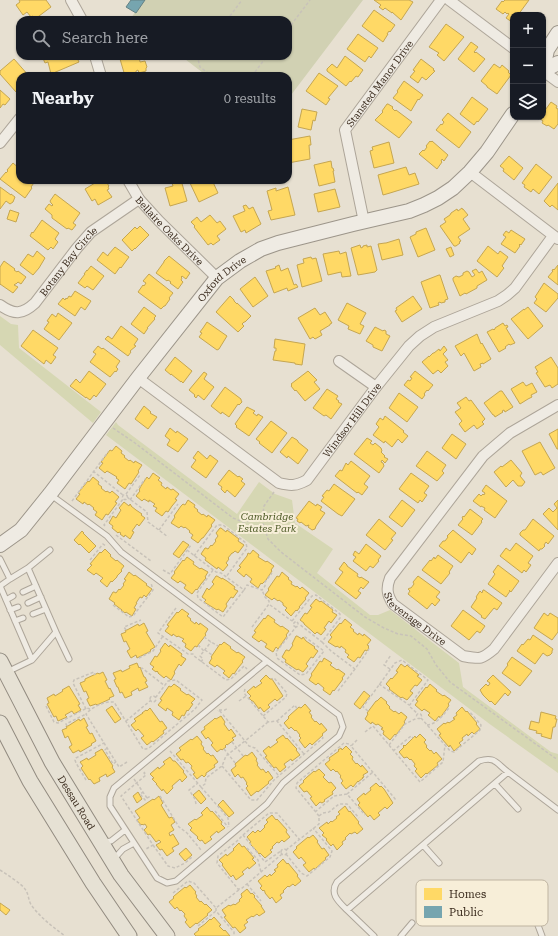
<!DOCTYPE html>
<html lang="en">
<head>
<meta charset="utf-8">
<style>
	:root { --surface:#171b24; --page:#20242c; --text:#f1f3f6; --muted:#9ea1a6; --line:#363941 }
	body { margin:0; font-family:"Roboto Serif",serif; background:var(--page); color:var(--text) }
	.controls { position:absolute; right:12px; top:12px; display:grid; overflow:hidden; border-radius:8px; box-shadow:0 1px 3px #0004 }
	.controls button { width:36px; height:36px; display:grid; place-items:center; padding:0; border:0; border-bottom:1px solid var(--line); background:var(--surface); color:var(--text); font:20px sans-serif }
	.list { margin:0; padding:0; list-style:none }
	h2 { display:flex; justify-content:space-between; align-items:center; height:52px; margin:0; padding:0 16px; font-size:17px }
	h2 small { font-size:13px; font-weight:400; color:var(--muted) }
	.icon { flex:none; width:22px; height:22px; fill:none; stroke:currentColor; stroke-width:2; stroke-linecap:round; stroke-linejoin:round }
	.map { position:relative; flex:none; width:558px; height:936px; overflow:hidden }
	.search { position:absolute; background:var(--surface); box-shadow:0 1px 3px #0004; left:16px; top:16px; width:276px; height:44px; display:flex; align-items:center; gap:10px; box-sizing:border-box; padding:0 14px; border-radius:12px; color:var(--muted); font-size:15px }
	.panel { position:absolute; background:var(--surface); box-shadow:0 1px 3px #0004; left:16px; top:72px; width:276px; height:112px; border-radius:12px }
	.map>svg:first-child { display:block }
</style>
</head>
<body>
<div class="map">
<svg width="558" height="936" viewBox="0 0 558 936">
	<rect width="100%" height="100%" fill="#e7e0d1"/>
	<path fill="#d6d7b3" d="M0,316l11,8 7,1 1,23 82,64 -8,11 -93,-78z
		M116,422l2,3 119,89 22,-32 16,12 17,6 3,23 38,26 -16,24 34,27 19,15h8l12,-5 69,53 4,24 88,65 7,2v19l-67,-48 -385,-290z"/>
	<path fill="#d1d1b3" d="M144,0h219l-75,99v-23h-81l-26,-20h107v-36h-154l-3,-2z"/>
	<path fill="#ffd966" stroke="#c5a651" d="M19,0h27l5,7 -16,12 -2,-3 -2,1 -4,-5 -4,3 -7,-10 4,-3z
		M374,0h35l4,2 -12,18 -9,-8v1l-7,-5 -2,2 -4,-3 2,-2z
		M505,0h24l-11,15h-5l-1,7 -6,-4 3,-4 -1,-1 -1,1 -2,-2 -2,2 -7,-5 6,-8 1,1z
		M374,10l21,15 -5,7 -1,-1 -2,3h1l-5,8 -21,-16z
		M446,24l18,13 -20,24 -7,-6 2,-2 -10,-6z
		M358,34l20,14 -7,10 -2,-2 -4,6 -18,-13z
		M471,42l7,5 -4,5 1,1 1,-1 9,7 -11,13 -16,-13z
		M42,56h34l3,6 -28,12 -3,-12 -3,1z
		M120,56h19l1,6 5,-1 2,6 -1,1v3l-7,2 -1,-3 -2,1v3l-11,2 -5,-17h1z
		M345,56l18,14 -5,7 -2,-1 -5,6 -1,-1 -4,5 -19,-15v-2l5,-5 5,4z
		M14,59l15,17h-9v12l-4,4 -16,-18v-3z
		M421,59l13,10 -1,1 2,1 -9,9 -4,-3 -4,6 -8,-6 5,-6 -2,-1z
		M494,64l6,4 2,-3 7,6 -1,1 3,3 -14,19 -10,-7v-1l-6,-5z
		M319,73l19,13 -10,12 2,1 -4,6 -20,-14z
		M404,81l19,14 -4,5 -1,-1 -7,12 -18,-13 5,-6 -1,-1z
		M0,90l10,9 -5,6 -2,-1 -3,4z
		M472,97l16,12 -10,13 -1,-1 -3,4 -14,-11z
		M551,102l6,4 -1,2 2,1v15l-4,5 -6,-4 -1,1 -5,-3 1,-2 -4,-3 1,-1h3v-4z
		M387,104h1l5,3 -1,1 3,3 1,-1 16,12 -13,16 -24,-18 8,-8 -1,-1z
		M302,109l15,3 -2,9 -2,-1 -2,10 -13,-3z
		M448,113l23,19 -12,16 -23,-18 5,-6 1,1 2,-3 -2,-2z
		M310,136l1,9h-2l1,14 -22,4v-9l2,-1 -2,-13z
		M430,141l1,1 1,-1 16,14 -4,6 -2,-2 -1,2 1,1 -5,7 -18,-15 4,-4 1,1 3,-4 -1,-1z
		M389,142l5,21 -20,5 -4,-17 3,-1 -1,-3z
		M509,156l14,12 -9,12 -11,-9 1,-2 -4,-3z
		M331,161l1,7h1l1,3h-1l2,11 -16,4 -5,-21z
		M13,163l7,6v11h16l-5,7 1,1 -7,10 -25,-19 6,-7v1l2,-2 -1,-1z
		M536,164l16,13 -13,17 -6,-5 -2,3 -7,-5 1,-2 -3,-2z
		M406,167l3,8 6,-2 4,11 -29,9 -7,2 -5,-20z
		M100,180h5l4,6 -1,1 1,2 -2,1 5,7 -14,8 -3,-6 -3,2 -7,-12z
		M181,180l6,21 -17,5 -5,-18 8,-2 -1,-3z
		M196,180h16l6,13 -19,9 -9,-19z
		M558,183v27l-6,-5 -2,2 -6,-6z
		M0,187l11,8v-1l4,3 -2,5 -3,2 -4,-3 -6,8z
		M288,187l7,28 -24,5 -3,-9 4,-1 -5,-19 9,-3v3z
		M335,189l5,18 -22,5 -4,-18z
		M55,194l25,19 -7,10 3,2 -4,5 -4,-2 -1,1 -15,-11v-3l-7,-6 4,-5 3,2 1,-1 -2,-2 -1,-2z
		M246,205l3,4 4,-2 8,17 -15,9 -1,-3 -4,2 -8,-16 12,-5 -2,-5z
		M462,208v1h1l5,6 -5,4 7,10 -12,8 3,4 -2,1 1,1 -4,3h-2l-14,-20 6,-4 -2,-3 6,-4 1,-2 6,-4 1,2z
		M10,210l9,3 -3,9 -9,-3z
		M210,215l7,8 3,-2 6,8 -9,7 3,4 -7,5 -2,-2 -3,2 -14,-18 1,-1 -4,-4 6,-5 4,5z
		M42,220l17,13 -4,6 3,3 -5,7 -2,-2 -3,3 -18,-14 2,-4 1,1z
		M140,226l9,9 -14,14v-1l-3,3 -10,-11 13,-13 2,2z
		M426,228l9,22 -17,7 -8,-20 6,-3v-2z
		M511,230l14,9 -4,6 -1,-1 -1,1 1,1 -5,7 -14,-9 5,-7 -3,-2 3,-4 3,2z
		M399,239l4,16 -21,5 -4,-16 7,-1h1z
		M360,245l1,3 2,-1v-1l4,-1v2l4,-1 6,24 -2,2 -17,3 -7,-27z
		M488,246l10,8 2,-3 8,6 -6,9 2,2 -7,9 -20,-16z
		M115,247l14,10 -8,11 -1,-1 -5,7 -18,-14 6,-8 5,4v-1z
		M451,247l3,8 -4,2 -4,-8z
		M37,251l8,7 -6,10 -6,7 -13,-10 8,-11 5,3z
		M339,251l1,3 6,-2 5,24 -9,1 -1,-5 -13,3 -5,-21z
		M169,256l21,17 -4,6 -4,-3 -1,1 1,1 -1,2 2,2 -5,7 -8,-6 1,-1 -3,-2 -1,1 -11,-8 8,-11v-1z
		M311,257l1,2 4,-1 6,23 -20,6 -5,-22 7,-2 -1,-4z
		M4,261l11,8 -1,1 3,2 1,-1 8,6 -5,7 -3,-2 -2,2h-1l-1,1 4,2 -5,6 -13,-9v1v-18z
		M279,265l2,6 7,-3 6,17 2,-1 2,3 -10,4 -1,-3 -13,5 -8,-22 10,-3 -1,-1z
		M558,265v20l-10,-8 5,-6h-1l1,-2 1,1z
		M91,266l13,10 -11,14 -6,-4 -2,2 -7,-5 7,-9h-1l3,-4v1z
		M476,269l3,4 3,-2 5,9 -10,6v2l-11,6 -1,-1 -5,3 -7,-16v-2l3,-2 3,1 4,-2v-2l4,-2 2,1 3,5 3,-2 -3,-4z
		M149,274l24,19 -4,5 1,1 -5,7h-1l-3,3 -23,-17 5,-7 1,1 2,-3 -3,-2z
		M439,275h1l8,24 -3,1v2l-4,1 -1,-1 -2,1 1,2 -9,3 -9,-26z
		M255,277l13,19 -15,11 -13,-18z
		M544,283l14,11v4l-12,14 -12,-9 3,-4 -2,-2z
		M75,291l16,10 -6,9 -4,-3 -6,9 -17,-12 5,-6 2,2 1,-2 1,1 2,-3 2,1z
		M230,296l4,4v1l3,3v-1l14,13 -6,6h-1l-2,2 2,2 -6,6 -22,-20z
		M413,296l9,13 -20,13 -7,-11 2,-1 -1,-2z
		M347,303l19,10 -6,11 4,2 -4,8 -12,-5 1,-3 -11,-6z
		M144,307l12,9 -2,2 1,1 -8,9h1l-4,6 -13,-10z
		M528,307l15,19 -15,13 -17,-20 13,-10v1z
		M315,308l5,7 5,-3 7,11 -2,1v1l-10,6 2,4 -7,4 -2,-2 -3,2 -12,-21z
		M58,313l14,10 -13,17 -15,-11 5,-7 -2,-1 5,-7 4,3z
		M207,322l20,14 -8,13 -2,1 -18,-13 3,-4 -2,-1 3,-4z
		M503,323l2,3 2,-1 1,2 -2,1 9,15 -5,2 -1,-1 -4,3 1,1 -7,4 -12,-20 6,-3 1,1 1,-1v-1z
		M121,326l17,13 -4,6 2,1 -6,5 1,1 -3,4 -23,-17 3,-3 4,3z
		M375,327l8,4 1,-1 2,1v3l4,2 -8,15 -9,-4v-2l-7,-4z
		M33,330l25,18 -5,7 3,2 -5,7 -5,-4 -2,4 -23,-18z
		M477,334l4,10 1,-1 9,16 -8,5v-1l-3,1 1,3 -7,4 -10,-18 -3,3 -6,-10z
		M275,339l30,5 -3,21 -7,-1v-1l-22,-3 2,-9h1v-3h-2z
		M98,346l4,3 1,-1 17,13 -4,6 2,2 -2,3 -1,-1 -5,6 -20,-15 6,-8 -3,-2z
		M444,346l3,4 -4,4 5,6 -3,2 3,4 -7,7 -3,-3 -5,4 -11,-12 7,-6v1l4,-4h1l5,-4 1,2z
		M175,357l17,14 -9,12 -2,-2v1l-10,-8v1l-6,-5z
		M551,357l7,11v16l-6,4 -2,-3 -5,2 -9,-14 2,-1 -3,-5z
		M89,371l17,13 -10,13 -2,-2 -4,5 -4,-3v1l-16,-12 6,-7 4,4z
		M308,371l9,9 -3,2 6,7 -15,12 -9,-11 -1,1 -4,-5 1,-1 -1,-1z
		M415,371l18,14 -5,6 -1,-1 -3,4 1,1 -3,4 -18,-14 4,-5 2,1 2,-3 -2,-1z
		M204,372l3,2 -3,5 10,8 -10,13 -6,-5 -2,3 -2,-2 1,-1 -6,-5z
		M523,382l3,4 6,-3 5,9 -6,3 1,2 -4,2 -8,5 -9,-15z
		M225,387l16,12v1l1,2 -3,3 -1,-1 -9,13 -7,-5 -1,2 -10,-8z
		M327,389l11,7 -2,3 3,2 -1,1 4,2 -11,15 -5,-4 -2,1 -11,-8z
		M500,391h2l11,16 -8,5 -1,-2 -2,1 1,1 -8,5 -1,-2h-1l-9,-12z
		M399,393l19,14 -11,15 -18,-14z
		M466,397l3,4 2,-1 14,19 -3,3 2,2 -7,5 -3,-4 -9,7 -6,-8 3,-3 -7,-9 6,-4 -4,-5z
		M144,406l7,6 -1,1 7,4 -9,12 -13,-10z
		M247,407l8,4 -2,2 4,3 1,-2 5,3 -14,19 -13,-9 1,-1 -2,-2z
		M385,416l19,15 -1,1 5,4 -6,7 -4,-4 -6,8 -7,-6 -1,2 -11,-8 6,-8 -3,-3 4,-6 3,2z
		M271,421l16,12 -15,20 -13,-10 1,-1 -4,-3z
		M170,428l6,5 1,-2 11,8 -10,13 -11,-7 3,-5 -5,-4z
		M558,429v20h-1l-8,-15z
		M452,434l14,10 -10,15 -14,-11z
		M292,437l5,3 1,1v1l10,8 -10,14 -10,-8 -1,2 -7,-6z
		M367,438l5,3 -2,2 3,2 2,-2 6,5 1,3 -1,1 4,4 -1,1 4,2 -3,4 -3,-3 -1,2 2,1 1,3 -5,7 -25,-19z
		M540,442l15,26 -12,7 -2,-3 -6,3 -13,-24z
		M116,446l6,5 -1,2 4,3 -1,1 5,4 1,-1 4,3 1,-2 7,4 -4,6 1,1 -8,12 -2,-1 -4,6 -8,-6 2,-3 -3,-2 1,-1 -10,-6 -2,2 -6,-5 4,-5 -2,-1 9,-12 2,1z
		M198,451l9,8 3,-4 8,6 -12,17 -15,-11 5,-7 -3,-2z
		M427,451l19,14 -4,6 2,2 -7,8 -21,-15z
		M511,460l11,13 -2,3 5,6 -3,4h-4l-5,-6 -7,7 -12,-15 7,-6 1,1z
		M351,461l19,15 -6,8 4,3 -6,8 -4,-3 -1,1 -22,-17 5,-6 2,1 4,-8 2,2z
		M229,470l9,7 1,-1 4,3 -2,2 4,3 -10,13 -8,-7 -2,3 -4,-4 1,-2 -4,-3z
		M153,473l7,5 -2,2 4,3 -1,2 5,4 1,-2 4,3 2,-1 6,5 -4,5 2,1 -5,6 -4,6 -2,-1 -4,5 -7,-5 2,-3 -4,-2 2,-2 -6,-4v2l-5,-3 -2,2 -6,-5 4,-5 -1,-1 2,-4 6,-9 2,2z
		M411,473l18,13 -5,7 3,2 -5,7 -2,-2 -2,3 -19,-14z
		M93,477l6,5 -1,2 4,3 -1,1 5,4 1,-1 3,2 2,-2 7,6 -4,5 2,1 -9,12 -2,-1 -4,6 -7,-5 2,-3 -4,-3 1,-1 -5,-4 -1,1 -4,-3 -1,2 -7,-5 4,-5 -2,-1 10,-12 1,1z
		M334,484l21,15 -13,17 -4,-2 -17,-13 3,-4 -2,-1 5,-6 2,1z
		M486,485l21,16 -12,17 -11,-8 1,-2 -4,-2v1l-8,-6 6,-7 2,2 2,-2 1,1 1,-2 -3,-2z
		M188,500l7,5 -1,2 4,3 -1,1 5,4 1,-1 4,3 1,-2 7,5 -4,5 1,1 -9,12h-1l-4,5 -7,-5 2,-3 -4,-3 1,-1 -5,-4 -1,1 -3,-2 -2,2 -8,-5 4,-6 -1,-1 7,-10 2,-2 2,1z
		M402,500l13,10 -13,17 -13,-10z
		M558,500v30l-15,-16 6,-6 4,4 4,-4 -3,-4z
		M309,501l7,5 1,-2 5,3 -2,3 5,3 -9,13 -1,3 -3,1 -4,-3 1,-2 -3,1 -5,-4 -1,1 -3,-2 1,-2 -2,-1z
		M124,502l5,4 1,-2 1,1v1l5,4 6,4 -1,1 4,3 -6,8 -2,-2 -5,7 2,1 -4,7 -5,-4 -1,2 -4,-3 1,-1 -2,-1 -1,1 -6,-5 1,-2 -4,-3 4,-7 3,2 5,-8 -2,-2z
		M470,509l13,10 -2,2 1,1 -10,13 -14,-10 5,-6 -1,-1 1,-2 1,1z
		M379,519l17,14 -5,6 2,1 -8,10 -19,-15z
		M533,519l21,17 -6,8 -2,-2 -2,3 1,1 -3,3h-2l-1,2 -19,-16v-2l3,-3h2z
		M220,528h1l5,4 1,-2 12,9 -1,2 6,4 -6,8 -3,-2 -2,2h-1l-4,5 1,1 -3,4 2,2 -5,6 -5,-4 -1,2 -12,-9 1,-2 -5,-4 4,-6h1l2,1 3,-4 1,1 4,-5 -1,-1 3,-4 -2,-3z
		M453,530l23,19 -4,6 -3,-3 -8,11 -22,-17 4,-5h2l3,-4 -1,-1z
		M82,531l2,2h-1l13,13 -7,7 -9,-9 -1,1 -5,-5z
		M183,541l6,4 -10,13 -6,-4z
		M516,543l17,13 -5,7 3,2 -5,7 -2,-2 -2,3 -22,-17 6,-8 4,3z
		M366,544l15,12 -3,4 1,1 -6,7 -3,-2 -4,5 -13,-10 3,-4 -3,-2 2,-4 4,3z
		M105,549l6,6 -1,1 6,5 1,-1 7,6 -3,4 1,1 -5,5v1l-5,5 -1,-1 -4,6 -7,-6 3,-3 -7,-5 -2,2 -7,-5 5,-5 -2,-1 10,-12 1,1z
		M253,550l6,5 -1,2 8,5 1,-1 7,5 -3,4 1,1 -6,9 -4,4 -1,-1 -3,5 -8,-6 2,-3 -6,-5 -2,3 -7,-6 4,-4 -2,-1 8,-10 1,-3 2,1z
		M438,555l15,11 -4,6 1,1 -9,11 -19,-14 8,-10 1,1 3,-4 1,2z
		M187,557l7,5 -1,2 7,5 1,-1 7,4 -3,5 1,1 -5,6 -4,6 -1,-1 -4,5 -8,-6 2,-3 -6,-4 -2,2 -7,-5 4,-5 -1,-1 9,-12 1,1z
		M344,562l3,3v1l11,8 -1,2 3,2 1,-1 8,5 -6,7 -2,-2 -3,4 3,2 -5,6 -21,-16 8,-11 -4,-3z
		M498,565l21,16 -8,11 -2,-2 1,1 -4,6 -18,-13 7,-10 -2,-2z
		M129,572l5,4 1,-1 12,9 -1,1 6,4 -6,8 -2,-2 -2,3 -2,-1 -4,6h1l-3,5 2,1 -4,7 -6,-4 -1,1 -4,-3h1l-8,-6 1,-1 -6,-4 4,-7h1l2,1 3,-4 1,1 4,-5 -1,-1 3,-4 -2,-1 1,-1z
		M282,572l7,6 -1,1 4,3 -1,2 5,3 1,-1 3,3 2,-2 7,6 -4,5 1,1 -7,8h1l-3,4 -1,-1 -5,6 -6,-6 2,-2 -4,-3v-2l-4,-3 -1,1 -4,-3 -2,2 -7,-5 4,-5 -1,-1 9,-13 2,1z
		M216,576h1l5,3v-1l5,3 8,6 -1,2 4,2 -5,7 -2,-1 -5,7 1,2 -4,6 -5,-3 -1,1 -13,-8 2,-2 -4,-3 5,-9 2,2 5,-6 -2,-2z
		M418,576l22,16 -4,5 4,3 -5,6 -3,-3 -5,6 -19,-15 2,-3 -2,-2 2,-1h1l3,-4 -1,-2z
		M483,590h1l18,13 -5,7 -3,-2 -9,11 -4,-2 1,-1 -11,-9 6,-9 -1,-1 4,-6 2,2z
		M316,599l4,3 1,-1 12,9 -1,2 5,3 -6,8 -2,-2 -5,7 2,1 -5,6 -4,-3 -2,2 -3,-3 -8,-7v-1l-4,-3 5,-7 2,1 5,-7 -2,-1z
		M182,609l7,5 -2,2 4,3 -1,1 5,4 1,-2 3,3 1,-2 8,6 -3,5 1,1 -8,10 -1,2 -2,-1 -4,5 -6,-4 1,-3 -4,-3 2,-2 -6,-3 -1,1 -4,-3 -1,2 -7,-5 4,-5 -2,-1 7,-9 3,-4 1,1z
		M463,610l22,16 -5,7 -3,-2 -8,9 -18,-14z
		M544,613l4,3 2,-3 8,5v14l-6,8 -18,-12z
		M268,615l7,5 -1,2 7,5 1,-1 7,5 -3,4 1,1 -9,13 -2,-2 -3,5 -8,-5 2,-3 -6,-4 -2,2 -7,-5 4,-5 -2,-1 10,-13 1,1z
		M345,619l7,6 -2,2 4,3 -1,1 5,4 1,-2 4,3 1,-2 7,6 -4,5 2,1 -1,1 1,1 -2,3 -2,-1 -5,8 -2,-1 -4,5 -7,-5 2,-2 -4,-3 1,-2 -5,-4 -1,2 -3,-2 -1,1 -8,-5 4,-5 -2,-2 10,-12 1,1z
		M144,623l4,8 -2,1 9,15 -5,3 1,1 -14,7 -1,-3 -5,3 -4,-7 3,-2 -4,-8 -2,1 -3,-8 5,-2 -1,-2h2l11,-6 1,2z
		M533,635l20,14 -1,2v2l-2,2 -3,1 -4,-3 -8,11 -18,-13 5,-7 1,1 5,-6 2,1z
		M296,636h1l5,3 1,-2 3,4 9,6 -1,1 4,3 -5,7 -2,-1 -5,7 2,2 -5,6 -5,-3 -1,1 -12,-8 1,-2 -4,-3 4,-7h1l2,1 4,-6 -1,-1z
		M224,642l7,5 -1,1 7,5 1,-1 7,5 -3,4 1,1 -5,6 -4,6 -1,-1 -4,5 -6,-5 2,-2 -8,-6 -2,2 -6,-4 3,-5 -1,-1 9,-13 1,1z
		M165,643l4,4 1,-2 12,9 -1,2 5,3 -5,7 -2,-2 -5,8 1,1 -4,7 -5,-4 -2,2 -6,-5v-1l-1,-1 -1,1 -4,-3 2,-2 -4,-3 5,-8 2,1 4,-6 -1,-1z
		M512,657l20,14 -12,15 -18,-13 6,-8 -1,-1z
		M324,658l8,5 -2,2 7,5 1,-1 7,5 -3,4 1,1 -9,12 -1,-1 -3,5 -7,-5 1,-2 -6,-5 -2,2 -7,-5 3,-5 -1,-1 3,-4 6,-9 2,1z
		M137,663l2,5 1,-1 4,10h1l2,4 -2,1 3,5 -9,4 -1,-3 -7,4 1,3 -7,3 -3,-6 -2,1 -2,-6h-1l-3,-7 2,-1 -3,-6 8,-3 1,2 8,-4 -1,-2z
		M401,664l4,3 2,-2 1,1 11,9 -2,1 5,4 -5,6 -2,-1 -5,6 3,2 -6,7 -5,-3 -1,1 -12,-9 1,-1 -4,-4 5,-6 1,1 6,-7 -2,-1z
		M103,672l4,8 -2,1 4,8 1,-1 4,8 -5,2 1,1 -13,6 -1,-1 -6,2 -3,-6v-1l2,-1 -3,-7 -2,1 -4,-9 5,-2v-2l13,-6 1,1z
		M266,675l4,4h2l11,17 -6,5 -2,-2 -7,6 2,2 -6,5 -4,-5 -1,2 -6,-8h-1l-3,-3 2,-2 -4,-4 7,-6 1,2 7,-5 -2,-2z
		M493,675l18,17 -3,4 -3,-3 -10,12 -4,-4 -1,1 -7,-7 -3,-5 6,-6 2,2 1,-1 1,-2 -3,-2z
		M174,684l7,5 -1,1 7,5 1,-1 7,5 -4,4 2,1 -5,7 -1,-1 -3,6 -2,-1 -3,5 -7,-5 1,-3 -6,-4 -1,3 -8,-6 4,-5 -2,-1 9,-13 2,1z
		M430,684l7,6 -1,1 7,5 1,-1 7,5 -3,4 1,1 -1,2 -8,11 -1,-2 -4,5 -7,-6 2,-2 -6,-4 -2,2 -7,-6 3,-4 -2,-1 10,-13 1,1z
		M69,686l11,18 -2,1 3,5 -7,4 -2,-3 -7,4 2,2 -9,4 -2,-5 -2,1 -7,-13 2,-1 -2,-5 7,-4 1,2 8,-5 -1,-1z
		M364,691l6,5 -10,13 -6,-5z
		M381,697l6,5 -1,1 4,4 -1,1 5,4 1,-1 4,3 2,-2 6,5 -3,5 1,1 -9,12 -1,-1 -5,6 -7,-6 1,-3 -3,-2 2,-1 -5,-4 -2,1 -4,-3 -1,2 -6,-5 3,-5 -1,-1 9,-12h1z
		M305,704l6,7 -2,1 3,4 -1,1 4,5 1,-1 4,4 1,-2 6,7 -5,4 1,1 -11,10 -2,-2 -5,5 -6,-8 2,-2 -2,-2 1,-1 -4,-5 -1,1 -4,-4 -2,2 -5,-6 5,-5 -1,-1 2,-2 9,-8 2,1z
		M112,706l9,13 -6,4 -9,-13z
		M462,707l4,5 1,-1 10,12 -1,1 4,5 -6,5 -2,-2 -4,4 -1,-2 -5,4 1,2 -4,3 2,2 -7,6 -4,-6 -1,2 -7,-8 -3,-4 2,-1 -4,-5 7,-6 1,1 3,-2 1,1 6,-4 -2,-1 4,-3 -1,-2z
		M150,708l10,14 2,-1 5,7 -4,3 1,2 -11,9 -1,-1 -5,4 -6,-7 3,-2 -6,-7 -2,2 -5,-6 5,-4 -2,-2 9,-6h-1l4,-3 1,1z
		M541,712l15,4 -1,3h2l-2,8h-2l-2,12 -10,-3 1,-2 -6,-1 1,-2 -8,-2 2,-8 8,2z
		M221,716l4,6 -1,2 5,7 2,-2 5,7 -4,2 2,2 -7,5v-1l-2,2 1,1 -4,3 -1,-1 -4,3 -6,-7 2,-2 -5,-6 -2,2 -5,-7 4,-3 -1,-2 9,-7 2,-2 1,1z
		M84,718l4,8 -2,1 4,7 2,-1 4,8 -5,3 1,1 -12,7 -1,-2 -6,3 -4,-6 3,-2 -4,-9 -3,2 -3,-8 5,-2 -1,-2h2l11,-7 1,2z
		M420,734l6,6 -2,2 3,4 -1,1 4,4 1,-1 3,4 2,-2 6,7 -5,4 1,2 -11,9 -1,-1 -5,5 -6,-7 2,-2 -3,-3 1,-2 -4,-5 -1,1 -3,-3 -3,1 -5,-6 5,-5 -1,-1 1,-1 1,1 10,-10 1,2z
		M283,735l3,4 1,-1 7,8 3,3 -1,1 4,5 -8,6 -1,-2 -7,5 2,3 -6,5 -4,-5 -2,1 -9,-11 2,-1 -4,-5 6,-5 1,2 8,-6 -2,-2z
		M197,736l5,6 -1,2 3,4 -1,1 4,5 1,-1 3,3 2,-1 5,7 -4,3 1,2 -9,6v2l-2,2 -2,-2 -5,4 -4,-5 2,-1 -4,-5 1,-2 -4,-4 -2,1 -3,-4 -2,1 -5,-6 5,-4 -2,-2 12,-9 1,1z
		M346,746l6,6 -2,2 3,3 -1,2 4,5 1,-1 4,4 1,-2 6,7 -5,3 1,2 -2,1h1l-5,4v-1l-5,6 -2,-2 -5,4 -5,-6 2,-2 -3,-4 1,-1 -4,-5 -1,1 -3,-3 -2,2 -6,-7 5,-4 -1,-2 10,-7 -1,-1 3,-2 1,2z
		M102,749l11,17 -1,1 3,5 -8,5 -1,-3 -7,4 1,3 -6,3 -4,-5 -1,1 -8,-12 2,-2 -3,-4 7,-4 1,2 8,-5 -1,-2z
		M252,752l5,7 -1,1 2,4 -1,1 4,5 2,-1 3,4 2,-2 5,7 -5,4 1,1 -11,9 -1,-1 -6,5 -5,-8 2,-2 -2,-2 1,-1 -4,-6 -2,1 -3,-4 -3,3 -4,-7 5,-4 -1,-2 9,-8 2,-1 1,1z
		M170,757l3,4h2l9,10 -1,1 4,5 -5,5 -2,-3 -8,7 1,2 -6,6 -4,-5 -1,2 -6,-7h1l-5,-5 2,-1 -4,-4 8,-7 1,2 6,-5 -2,-2z
		M319,769l6,6 -2,2 6,6 2,-1 5,6 -4,4 1,2 -9,6 1,1 -3,2 -2,-1 -4,4 -6,-8 2,-1 -5,-6 -3,1 -5,-6 5,-4 -1,-1 3,-3 8,-7 1,1z
		M376,783l4,4 1,-1 3,3 9,14 -6,6 -2,-2 -7,6 2,2 -6,5 -4,-5 -2,2 -10,-12 2,-2 -3,-4 7,-6 1,2 6,-5 -1,-2z
		M199,790l7,9 -5,5 -8,-9z
		M138,792l4,7 -5,4 -4,-7z
		M159,796l4,7 -2,2 8,13 3,-1 3,5 -4,3 3,5 -5,3 1,3 3,-2 6,10 -7,4 2,3 -7,5 -5,-7 -2,1 -4,-5 5,-3 -2,-2 -3,2 -6,-8 -2,1 -4,-5 3,-3 -2,-3 -2,1 -1,-1 -1,1 -4,-5 3,-2 -5,-7 18,-12 1,1z
		M223,800l11,13 -5,4 -11,-12z
		M345,806l4,6 1,-1 9,11 -1,1 5,6 -6,5 -2,-2 -4,2 -1,-1 -5,5 1,1 -4,3 1,2 -6,6 -4,-6 -2,2 -5,-6 1,-1 -5,-4 2,-2 -5,-5 8,-6 1,2 3,-3 1,1 5,-4 -1,-1 4,-3 -2,-2z
		M207,807l4,5 1,-1 10,11 -1,2 4,4 -7,5 -1,-2 -7,6 2,2 -7,5 -3,-4 -2,1 -3,-3 1,-1 -8,-7 2,-2 -4,-4 7,-5 1,1 7,-5 -2,-2z
		M272,815l4,5 1,-1 10,11 -1,2 4,5 -6,5 -2,-2 -3,3 -2,-1 -5,5 1,1 -3,2 2,2 -7,6 -5,-5 -1,1 -4,-5 -6,-6 2,-1 -4,-5 6,-6 2,2 3,-3 2,2 5,-5 -1,-1 4,-4 -2,-2z
		M313,835l5,6 -1,1 5,7 2,-1 5,7 -4,3 1,1 -11,10 -1,-1 -5,4 -6,-7 3,-2 -5,-6 -2,2 -6,-7 4,-4 -1,-1 12,-10 1,1z
		M239,843l3,4 2,-1 10,12 -2,1 4,4 -7,6 -1,-2 -6,5 2,2 -8,6 -3,-5 -2,2 -9,-12 1,-1 -4,-4 7,-6 1,2 7,-6 -1,-1z
		M186,848l6,7 -7,6 -6,-7z
		M283,859l4,5 1,-1 10,12 -1,1 4,5 -6,5 -2,-2 -4,3 -1,-1 -5,5 1,1 -4,3 2,3 -6,5 -4,-6 -2,2 -5,-6v-1l-1,-2 -1,1 -3,-3 2,-2 -4,-5 7,-6 2,2 3,-3 1,2 5,-5 -2,-1 4,-3 -1,-2z
		M190,885l6,7 -1,1 2,3 -1,1 4,5 1,-1 4,4 1,-1 6,6 -5,4 1,1 -11,9 -1,-1 -6,5 -5,-6 2,-2 -3,-4 1,-2 -4,-4 -1,1 -3,-4 -2,2 -6,-7 5,-4 -1,-1 1,-1 11,-9 1,1z
		M247,889l4,5 1,-1 3,3 -1,1 8,9h-1l4,6 -6,4 -2,-2 -4,3 -1,-1 -6,4 2,2 -4,3 2,3 -6,5 -5,-6 -2,1 -9,-11 2,-1 -4,-6 7,-5 1,1 4,-2 1,1 5,-4 -1,-1 3,-3 -1,-3z
		M0,903l10,7 -4,5 -6,-5z
		M214,917l7,8 -2,1 5,5 1,-1 5,6h-34l-2,-2 5,-4 -1,-1 7,-5 5,-5 1,1z"/>
	<path fill="#76a5af" stroke="#658184" d="M131,0h14l-9,13 -10,-6z"/>
	<g fill="none" stroke-linecap="round" stroke-linejoin="round">
		<g stroke="#ada599" stroke-width="7">
			<path id="lane" d="M51,495l56,41 14,16 218,163 4,12 -4,9 -56,47 -16,21 -91,77 -9,2 -10,-5 -47,-72v-9l4,-9 153,-127
				M0,559l10,20 -10,7 32,74 -25,12
				M28,568l22,-18
				M10,579l18,-11 28,64 -24,28
				M23,592l13,-6
				M6,600l7,-4
				M28,603l13,-6
				M10,610l8,-3
				M33,614l13,-5
				M15,621l8,-3
				M56,632l13,27
				M495,784l23,25
				M104,842l7,-1 14,-11
				M423,845l16,18
				M113,860l10,-11 11,-6
				M347,910c-8,-8 -18,-16 -10,-28l142,-121c16,-5 17,2 29,11
				M533,912l9,24
				M374,936l-27,-26 161,-138 50,38
				M401,936l11,-13"/>
		</g>
		<g stroke="#ada599" stroke-width="12">
			<g id="street">
				<path d="M71,0l11,20"/>
				<path d="M449,0l64,48"/>
				<path d="M95,56l6,20"/>
				<path d="M543,71l15,11"/>
				<path d="M0,143l20,-25"/>
				<path d="M470,172l88,67"/>
				<path id="s1" d="M128,180l11,19 20,22 58,57"/>
				<path id="s2" d="M364,222l-19,-92 96,-130"/>
				<path id="s3" d="M0,305c14,10 22,10 35,-2l42,-55 14,-16 48,-33"/>
				<path d="M339,361l37,26"/>
				<path id="s4" d="M138,378l141,105c12,3 17,3 28,-3l69,-93 33,-41 11,-10 14,-9 64,-26 9,-6 8,-7 38,-52"/>
				<path id="s5" d="M558,405l-48,28 -27,23 -93,122c-4,10 -3,17 3,26l70,52c17,3 18,4 31,-7l64,-86"/>
			</g>
		</g>
		<g stroke="#9c958a" stroke-width="16">
			<g id="secondary">
				<path d="M543,70l4,-20 11,-17"/>
				<path d="M543,71l15,-8"/>
				<path id="s6" d="M0,545l21,-15 29,-36 88,-116 79,-100 23,-17 21,-12 17,-6 75,-19 56,-13 15,-6 14,-7 15,-10 17,-16 17,-20 26,-38"/>
			</g>
		</g>
		<g stroke="#928b80" stroke-width="17">
			<g id="primary">
				<path id="s7" d="M0,661l52,101 69,113 46,61"/>
				<path d="M0,723l30,58 63,102 36,53"/>
			</g>
		</g>
		<path stroke="#c8c2b9" stroke-width="1.5" stroke-dasharray="3 2" stroke-linecap="butt" d="M227,20l15,-20
			M288,29l22,-29
			M200,56l-2,3 2,8 12,9
			M252,76l15,-20
			M113,428l22,15 98,75 10,4 19,-2
			M93,471l30,24
			M274,492l-10,14 -2,14 6,19 13,13 84,65 19,11 14,6 13,2 16,13 9,16 14,17 105,76 3,1
			M126,494l14,-19
			M122.5 497a2.5 2.5 0 1 1 5 0a2.5 2.5 0 1 1-5 0Z
			M127,497l20,15 1,10 20,15
			M130,500l15,-21
			M72,501l36,-49
			M105,526l-1,-1 19,-26
			M159,530l19,-26
			M116,535l35,26
			M187,550l29,22 5,1 23,17 3,-5 15,5 3,-4v-4l7,-9
			M194,556l23,-31h6l23,18 1,5 -21,29
			M90,560l13,-16 3,2
			M163,570l7,4 21,-29
			M213,570l-16,23 1,5 25,19 21,-27
			M113,605l16,12 4,-1 20,-26 -2,-7
			M270,605l22,16
			M176,608l-18,25 30,21h5l1,2 32,24 5,-1 13,-13 3,3
			M292,621l20,-25 4,-1 24,19v4l-18,24 -23,-18
			M252,627l17,-23v-3l-4,-4 -3,-7
			M296,627l-2,-1 -1,-2 3,-3 2,2v3l-2,1 -20,25 1,6 23,17 6,-1 18,-23 -19,-14 -1,2
			M126,630l-2,-3 17,-7
			M204,637l7,5 7,4
			M322,642l9,9 24,18 14,-20
			M198,645l6,6
			M205,650l7,5
			M139,658l14,-7 10,-15
			M201,662l2,-3 -3,-3 11,-14
			M141,669l1,-1 23,18
			M390,669l-6,-4 7,-10
			M379,684l30,21
			M245,689l-1,4 24,29 9,-1 27,33
			M338,691l17,-22
			M150 699a3 3 0 1 1 6 0a3 3 0 1 1-6 0Z
			M239,701l7,-5
			M46,706l8,16 4,1 29,-15 3,1
			M86,709l-13,-26 1,-3 20,-8 1,3
			M219,710h6l3,-2
			M368,711l-5,-4 32,-44 7,-3 26,20 -19,26 9,8
			M416.5 716a2.5 2.5 0 1 1 5 0a2.5 2.5 0 1 1-5 0Z
			M263,716l23,-19 1,-4 -13,-15 -2,1
			M421,718l24,27
			M126,721l24,-20
			M277,721l18,-16 2,4
			M268,722l-23,19 4,5 6,2 24,28
			M427,725c10,-1 16,-10 22,-17
			M67,726l-1,-2 20,-10
			M365,732l8,-6 47,56 23,-20 2,-17 5,6 4,1 26,-22 1,-5 -12,-14
			M357,740l-6,6 45,54
			M232,742l12,15
			M389,745l16,-21 12,-6
			M107,748l-2,2 8,14 3,-2
			M224,749l12,15
			M170,751l31,36 4,-3 1,-6 16,-12 4,-10 19,-15 -26,-31 -1,1
			M393,751l18,-15 2,2
			M127,762l-8,5 -33,-53c6,-7 18,-13 28,-12l29,47h3l3,-1 46,-39 7,-9 -26,-20 -8,1 -12,16
			M222,766l29,34h6l17,-20 49,-42 -1,-2
			M145,772l-1,1 2,2 -25,21 32,49 -7,4
			M134,779l13,19 -2,2 -5,-6 3,-2
			M86,780l-10,-17 -1,-3 1,-2 28,-15
			M201,787l27,31 1,9
			M347,794l26,-22
			M160,796l19,31 8,6 14,17
			M147,798l4,-2
			M196,804l-1,-5 -6,-9 9,-7
			M215,811l13,16
			M315,812l19,-16 13,-2 18,21
			M319,816l4,-3 6,-1 10,-8h8l12,14
			M243,835l22,27 16,-11
			M153,845l15,21 7,2 10,-5 7,-6
			M247,848l11,12 3,12
			M281 852a3 3 0 1 1 6 0a3 3 0 1 1-6 0Z
			M286,850l33,-26v-8l-23,-28 1,-5 47,-40 5,1 2,2
			M282,854l-41,35h-3l-21,-26 1,-7 18,-14 7,-7 26,-22h8l22,26
			M286,854l15,19 6,3 23,-19 2,-6 -19,-23
			M0,870c6,4 22,14 25,19 4,5 3,12 7,17 9,12 21,21 33,30
			M247,884l14,17
			M173,893l15,-12 6,2 22,25 24,-19
			M216,908v3l18,21v4
			M198,926l18,-15"/>
		<use href="#lane" stroke="#efebe3" stroke-width="5"/>
		<use href="#street" stroke="#efebe3" stroke-width="10"/>
		<use href="#secondary" stroke="#efebe3" stroke-width="14"/>
		<use href="#primary" stroke="#e6e1d4" stroke-width="15"/>
	</g>
	<g text-anchor="middle" dominant-baseline="central" stroke-width="4" stroke-linejoin="round" paint-order="stroke">
		<g font-size="10" fill="#3d2e20" stroke="#f7eed8">
			<text stroke="none"><textPath href="#s2" startOffset="152">Stansted Manor Drive</textPath></text>
			<text stroke="none"><textPath href="#s1" startOffset="66">Bellaire Oaks Drive</textPath></text>
			<text stroke="none"><textPath href="#s3" startOffset="93">Botany Bay Circle</textPath></text>
			<text stroke="none"><textPath href="#s6" startOffset="348">Oxford Drive</textPath></text>
			<text stroke="none"><textPath href="#s4" startOffset="280">Windsor Hill Drive</textPath></text>
			<text stroke="none"><textPath href="#s5" startOffset="298">Stevenage Drive</textPath></text>
			<text stroke="none"><textPath href="#s7" startOffset="161">Dessau Road</textPath></text>
		</g>
		<g font-size="10" font-style="italic" fill="#4d5a26" stroke="#f7eed8">
			<text x="267" y="516">Cambridge<tspan x="267" dy="12">Estates Park</tspan></text>
		</g>
	</g>
	<rect x="416" y="880" width="132" height="46" rx="6" fill="#f7eed8" stroke="#bfb4a1" stroke-width="1"/>
	<rect x="424" y="888" width="18" height="12" fill="#ffd966"/>
	<rect x="424" y="906" width="18" height="12" fill="#76a5af"/>
	<g font-size="11" fill="#3d2e20">
		<text x="449" y="898">Homes</text>
		<text x="449" y="916">Public</text>
	</g>
</svg>
<div class="controls">
<button>+</button>
<button>−</button>
<button><svg class="icon" aria-label="layers" viewBox="0 0 24 24"><path d="M12 4l9 5-9 5-9-5zM3 14l9 5 9-5"/></svg></button>
</div>
<div class="search"><svg class="icon" aria-label="search" viewBox="0 0 24 24"><circle cx="10" cy="10" r="6"/><path d="M15 15l6 6"/></svg>Search here</div>
<section class="panel">
<h2>Nearby<small>0 results</small></h2>
<ul class="list">
</ul>
</section>
</div>
</body>
</html>
